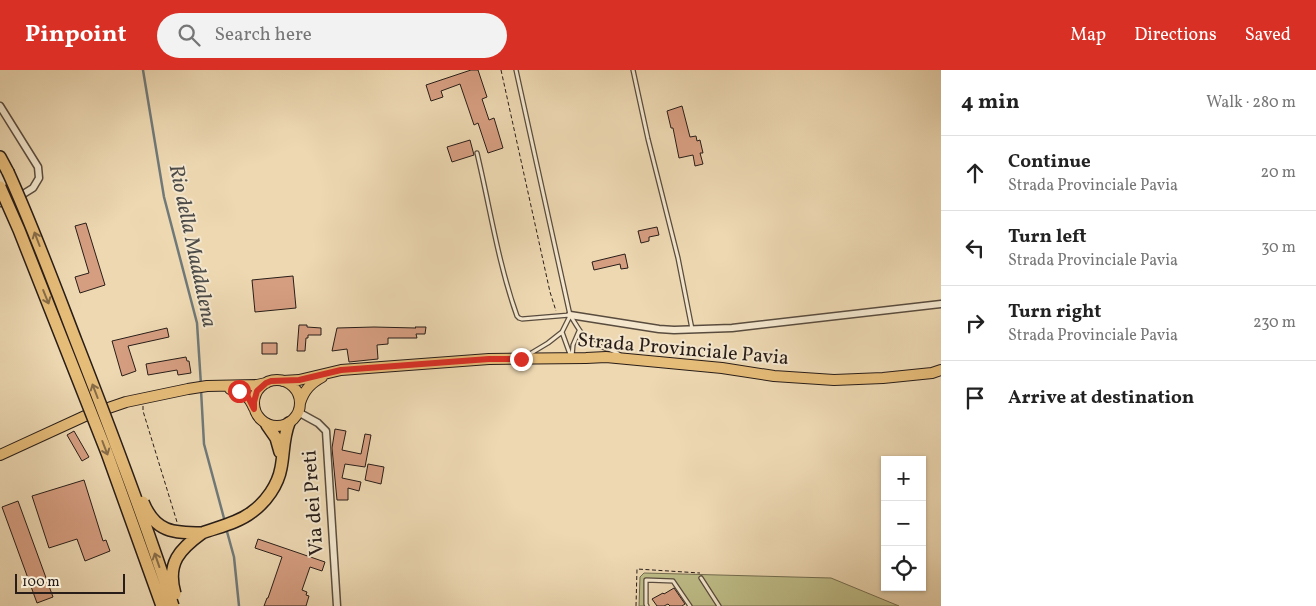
<!DOCTYPE html>
<html lang="en">
<head>
<meta charset="utf-8">
<style>
	:root { --surface:#fff; --page:#f2f2f2; --text:#222; --muted:#767676; --line:#e0e0e0; --accent:#d93025 }
	body { margin:0; font-family:Vollkorn,serif; background:var(--page); color:var(--text) }
	.controls { position:absolute; right:15px; bottom:15px; display:grid; overflow:hidden; border-radius:0px; box-shadow:0 1px 4px #0004 }
	.controls button { width:45px; height:45px; display:grid; place-items:center; padding:0; border:0; border-bottom:1px solid var(--line); background:var(--surface); color:var(--text); font:25px sans-serif }
	.scale { position:absolute; left:15px; bottom:12px; width:110px; box-sizing:border-box; padding-left:5px; border:2px solid #281d18; border-top:0; font-size:14px; line-height:18px; white-space:nowrap; color:#281d18; -webkit-text-stroke:4px #f3e6cd; paint-order:stroke }
	.stop { position:absolute; width:15px; height:15px; margin:-11px; border:4px solid #d93025; border-radius:50%; background:#fff }
	.stop.end { background:#d93025; border-color:#fff; box-shadow:0 1px 5px #0008 }
	.list { margin:0; padding:0; list-style:none }
	h2 { display:flex; justify-content:space-between; align-items:center; height:65px; margin:0; padding:0 20px; font-size:21px }
	h2 small { font-size:16px; font-weight:400; color:var(--muted) }
	.list li { display:grid; grid-template-columns:32px 1fr auto; gap:15px; align-items:center; box-sizing:border-box; height:75px; padding:0 20px; border-top:1px solid var(--line) }
	.list b { display:block; font-size:19px; white-space:nowrap }
	.list p { margin:0; font-size:16px; white-space:nowrap; color:var(--muted) }
	.list em { font-size:16px; font-style:normal; color:var(--muted) }
	.icon { flex:none; width:28px; height:28px; fill:none; stroke:currentColor; stroke-width:2; stroke-linecap:round; stroke-linejoin:round }
	.map { position:relative; flex:none; width:941px; height:536px; overflow:hidden }
	header { display:flex; align-items:center; gap:30px; box-sizing:border-box; height:70px; padding:0 25px; background:var(--accent); color:#fff }
	header strong { font-size:24px }
	nav { display:flex; gap:28px; margin-inline-start:auto; font-size:18px }
	.search { width:350px; height:45px; background:var(--page); display:flex; align-items:center; gap:12px; box-sizing:border-box; padding:0 18px; border-radius:28px; color:var(--muted); font-size:19px }
	main { display:flex }
	aside { flex:1; background:var(--surface) }
	.map>svg:first-child { display:block }
</style>
</head>
<body>
<header>
<strong>Pinpoint</strong>
<div class="search"><svg class="icon" aria-label="search" viewBox="0 0 24 24"><circle cx="10" cy="10" r="6"/><path d="M15 15l6 6"/></svg>Search here</div>
<nav><a>Map</a><a>Directions</a><a>Saved</a></nav>
</header>
<main>
<div class="map">
<svg width="941" height="536" viewBox="0 0 941 536">
	<rect width="100%" height="100%" fill="#edd8b2"/>
	<filter id="stains"><feTurbulence type="fractalNoise" baseFrequency=".004" numOctaves="4"/><feColorMatrix values="0 0 0 0 .2 0 0 0 0 .09 0 0 0 0 .02 0 0 0 .5 -.17"/></filter>
	<radialGradient id="worn" r=".72"><stop offset=".6" stop-color="#630" stop-opacity="0"/><stop offset="1" stop-color="#630" stop-opacity=".3"/></radialGradient>
	<path fill="#bebd88" stroke="#736d50" d="M644,503l187,5 68,28h-209l-17,-25 -26,-1 -1,26h-7l1,-29z"/>
	<g fill="none" stroke-linecap="round" stroke-linejoin="round">
		<path stroke="#707979" stroke-width="2.5" d="M143,0l21,127 33,126 4,62
			M201,320l3,54 21,78
			M226,458l8,29 5,49"/>
	</g>
	<path fill="#d69e81" stroke="#281d18" d="M471,0h7l9,27 -5,2 7,21 5,-2 9,30 -15,5 -10,-30 -4,2 -14,-41 -19,7 2,6 -12,4 -5,-16z
		M682,36l8,31 6,-1 1,5 3,-1 3,13h-3l3,11 -8,2 -2,-11 -14,3 -6,-30h-2l-4,-17z
		M470,70l4,15 -22,7 -5,-15z
		M86,153l19,62 -25,8 -5,-16 14,-4 -14,-47z
		M657,157l2,8 -10,2v4l-8,2 -3,-12z
		M625,184l3,14 -7,1 -1,-5 -26,6 -2,-8z
		M293,206l3,32 -41,4 -3,-32z
		M299,255h8v2l14,1v7h-13v3h-2l-1,13h-8z
		M374,257l42,1 -1,-1h11l-1,7h-9l1,4h-29v6l-11,1 1,14 -29,3 -2,-13 -15,2 5,-23z
		M167,258l2,9 -41,9 8,25 -14,5 -10,-35z
		M262,273h15v11h-15z
		M186,287l1,4h2l2,12 -13,2 -1,-5 -29,5 -2,-11z
		M335,359l11,2 -4,19 19,4 4,-20 6,1 -6,32 -20,-3 -3,14 19,4 -2,9 -11,-3v12h-11l-5,-52z
		M74,361l15,26 -7,4 -15,-26z
		M368,394l16,3 -3,17 -16,-4z
		M84,410l19,61 3,-1 4,11 -25,10 -8,-22 -28,9 -17,-52z
		M18,431l35,96 -16,6 -35,-96z
		M258,469l67,23 -3,9 -12,-4 -8,23 5,2 -1,3 3,1 -3,10h-42l3,-8h1l14,-41 -27,-9z
		M674,518l11,16 -3,2h-12l-2,-2 -4,2h-7l-5,-7 11,-6 1,1z"/>
	<g fill="none" stroke-linecap="round" stroke-linejoin="round">
		<g stroke="#594c3e" stroke-width="5.5">
			<path id="lane" d="M516,0l54,245c8,12 12,23 26,30 9,4 18,4 25,11
				M633,0l15,69 30,119 14,71
				M477,83c13,54 21,110 40,163l2,2 3,1 48,-4
				M562,262l9,25
				M528,285l20,-12 14,-11 8,-16
				M572,287l1,-12 6,-14
				M701,508l18,28
				M647,536l-1,-2v-24l27,1 17,25"/>
		</g>
		<g stroke="#594c3e" stroke-width="9">
			<path id="street" d="M0,36l38,61 1,11 -6,10 -21,13 -12,2
				M570,245l89,14 15,1 58,-2 209,-24
				M298,342l20,11 8,8 11,175"/>
		</g>
		<g stroke="#281d18" stroke-width="12">
			<path id="primary" d="M254 333a23 23 0 1 1 46 0a23 23 0 1 1-46 0Z
				M283,311l16,-1 42,-10 148,-11 97,-1 20,-1 116,11 52,8 60,4 49,-2 49,-5 9,-3
				M230,319c13,2 19,7 24,19
				M300,333c4,-13 11,-20 22,-26
				M0,385l85,-39 41,-14 62,-13 19,-3 50,-1 9,-2"/>
		</g>
		<g stroke="#281d18" stroke-width="14">
			<path id="highway" d="M0,87l8,15
				M267,355l9,13 4,14
				M202,463c16,-6 36,-10 50,-21 14,-10 26,-27 29,-44 3,-15 2,-30 8,-45"/>
		</g>
		<path stroke="#281d18" stroke-width="1" stroke-dasharray="4 2.5" stroke-linecap="butt" d="M501,0l49,222 6,19
			M143,336v5l34,111
			M636,536l1,-37 63,4"/>
		<use href="#lane" stroke="#f3e6cd" stroke-width="3"/>
		<use href="#street" stroke="#f3e6cd" stroke-width="6"/>
		<use href="#primary" stroke="#e6bc79" stroke-width="10"/>
		<use href="#highway" stroke="#e6bc79" stroke-width="11"/>
		<g stroke="#281d18" stroke-width="14" stroke-linecap="butt">
			<path id="highway-bridge" d="M8,102c25,55 46,112 68,169 34,87 68,176 97,265
				M0,117l19,43 88,223 55,153
				M143,432c12,30 30,31 59,31
				M175,524c-9,-31 5,-45 27,-61"/>
		</g>
		<use href="#highway-bridge" stroke="#e6bc79" stroke-width="11"/>
	</g>
	<defs><path id="oneway-shaft" d="M-6 0H5M1.5-3L5.5 0L1.5 3" fill="none" stroke-width="1.6" stroke-linecap="round" stroke-linejoin="round" transform="scale(1.25)"/></defs>
	<g stroke="#876c48">
		<use href="#oneway-shaft" transform="translate(37 169) rotate(-111)"/>
		<use href="#oneway-shaft" transform="translate(46 227) rotate(68)"/>
		<use href="#oneway-shaft" transform="translate(95 321) rotate(-111)"/>
		<use href="#oneway-shaft" transform="translate(105 378) rotate(69)"/>
		<use href="#oneway-shaft" transform="translate(157 490) rotate(-109)"/>
	</g>
	<g fill="none" stroke-linecap="round" stroke-linejoin="round">
		<path stroke="#d93025" stroke-width="6" d="M239,321l9,6 6,12v-7l3,-11 9,-8 5,-2 28,-1 42,-10 148,-11h32"/>
	</g>
	<g text-anchor="middle" dominant-baseline="central" stroke-width="4" stroke-linejoin="round" paint-order="stroke">
		<g font-size="20" fill="#281d18" stroke="#f3e6cd">
			<text transform="translate(683 280) rotate(5)">Strada Provinciale Pavia</text>
			<text transform="translate(314 433) rotate(-94)">Via dei Preti</text>
		</g>
		<g font-size="21" font-style="italic" fill="#4c4b48" stroke="#f3e6cd">
			<text transform="translate(192 176) rotate(78)">Rio della Maddalena</text>
		</g>
	</g>
	<rect width="100%" height="100%" filter="url(#stains)"/>
	<rect width="100%" height="100%" fill="url(#worn)"/>
</svg>
<div class="controls">
<button>+</button>
<button>−</button>
<button><svg class="icon" aria-label="locate" viewBox="0 0 24 24"><circle cx="12" cy="12" r="6"/><path d="M12 2v4M12 18v4M2 12h4M18 12h4"/></svg></button>
</div>
<div class="scale">100 m</div>
<div class="stop" style="left:239px;top:321px"></div>
<div class="stop end" style="left:521px;top:289px"></div>
</div>
<aside>
<h2>4 min<small>Walk · 280 m</small></h2>
<ul class="list">
<li><svg class="icon" aria-label="ahead" viewBox="0 0 24 24"><path d="M12 20V5M6 11l6-6 6 6"/></svg><div><b>Continue</b><p>Strada Provinciale Pavia</p></div><em>20 m</em></li>
<li><svg class="icon" aria-label="left" viewBox="0 0 24 24"><path d="M17 20v-9H6M10 6l-5 5 5 5"/></svg><div><b>Turn left</b><p>Strada Provinciale Pavia</p></div><em>30 m</em></li>
<li><svg class="icon" aria-label="right" viewBox="0 0 24 24"><path d="M7 20v-9h11M14 6l5 5-5 5"/></svg><div><b>Turn right</b><p>Strada Provinciale Pavia</p></div><em>230 m</em></li>
<li><svg class="icon" aria-label="arrive" viewBox="0 0 24 24"><path d="M6 21V4h12l-3 4 3 4H6"/></svg><div><b>Arrive at destination</b></div></li>
</ul>
</aside>
</main>
</body>
</html>
